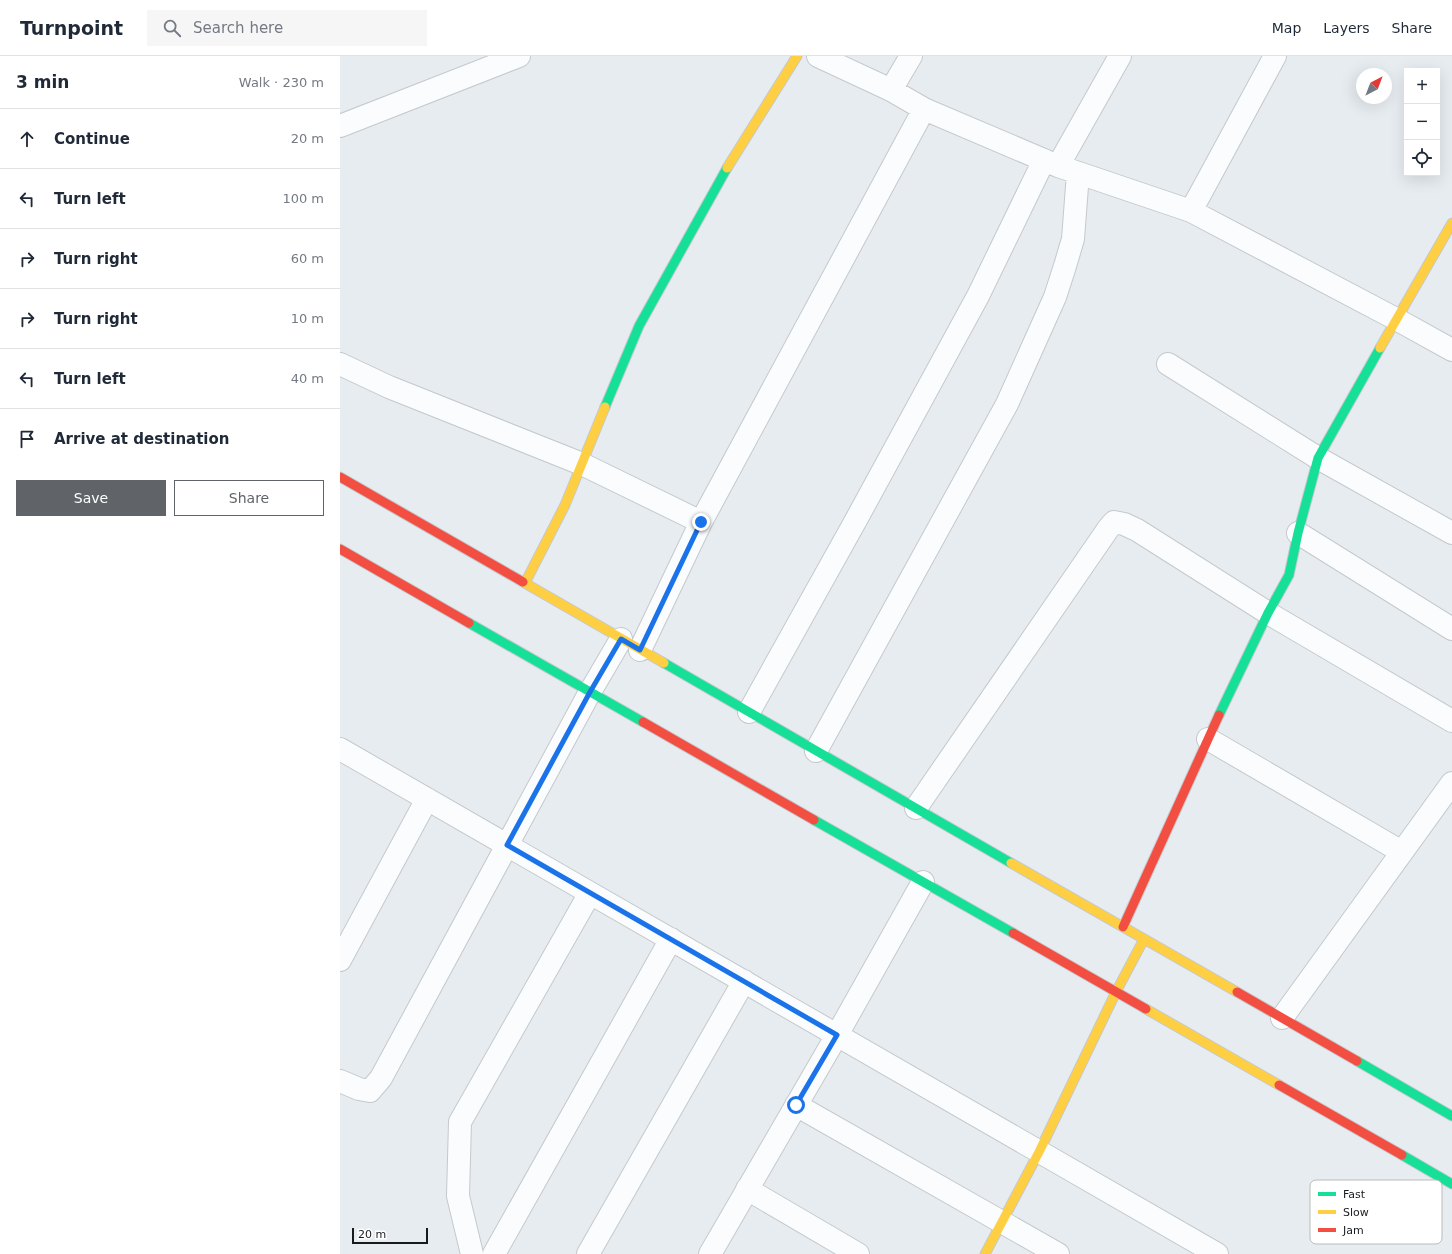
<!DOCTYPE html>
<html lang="en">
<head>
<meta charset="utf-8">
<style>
	:root { --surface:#fff; --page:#f6f6f7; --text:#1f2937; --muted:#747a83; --line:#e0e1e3; --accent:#606468 }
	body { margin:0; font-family:"DejaVu Sans",sans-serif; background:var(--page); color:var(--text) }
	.controls { position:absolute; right:12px; top:12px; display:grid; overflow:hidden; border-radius:0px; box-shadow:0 4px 16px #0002 }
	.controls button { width:36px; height:36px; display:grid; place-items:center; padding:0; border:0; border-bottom:1px solid var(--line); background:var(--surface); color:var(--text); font:20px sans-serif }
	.compass { position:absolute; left:1016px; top:12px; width:36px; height:36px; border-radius:50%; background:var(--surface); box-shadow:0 4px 16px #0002; rotate:42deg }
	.scale { position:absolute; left:12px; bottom:10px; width:76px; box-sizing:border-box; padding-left:4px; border:2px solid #181b1e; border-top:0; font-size:11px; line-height:14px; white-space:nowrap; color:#181b1e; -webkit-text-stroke:3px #fff; paint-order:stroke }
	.stop { position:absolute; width:12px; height:12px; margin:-9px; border:3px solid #1a73e8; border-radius:50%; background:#fff }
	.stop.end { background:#1a73e8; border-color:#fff; box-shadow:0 1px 4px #0008 }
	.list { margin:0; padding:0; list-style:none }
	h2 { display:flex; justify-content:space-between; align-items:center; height:52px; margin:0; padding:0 16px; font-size:17px }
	h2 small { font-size:13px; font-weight:400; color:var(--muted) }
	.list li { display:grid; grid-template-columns:26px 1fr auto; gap:12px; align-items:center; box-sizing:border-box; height:60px; padding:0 16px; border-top:1px solid var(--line) }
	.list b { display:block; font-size:15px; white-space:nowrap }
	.list em { font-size:13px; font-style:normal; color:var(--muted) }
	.actions { display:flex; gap:8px; padding:12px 16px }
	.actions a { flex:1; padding:9px 0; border:1px solid var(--accent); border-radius:0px; text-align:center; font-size:14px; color:var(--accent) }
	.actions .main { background:var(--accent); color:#fff }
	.icon { flex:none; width:22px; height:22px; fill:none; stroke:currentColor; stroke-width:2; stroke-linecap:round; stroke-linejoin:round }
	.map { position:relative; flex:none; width:1112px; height:1198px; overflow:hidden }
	header { display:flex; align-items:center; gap:24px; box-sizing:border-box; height:56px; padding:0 20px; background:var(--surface); border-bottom:1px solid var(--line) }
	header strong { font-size:19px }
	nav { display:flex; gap:22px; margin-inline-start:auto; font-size:14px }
	.search { width:280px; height:36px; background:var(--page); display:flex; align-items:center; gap:10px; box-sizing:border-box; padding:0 14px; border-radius:0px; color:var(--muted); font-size:15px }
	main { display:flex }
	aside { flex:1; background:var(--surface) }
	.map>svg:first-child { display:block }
</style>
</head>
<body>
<header>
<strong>Turnpoint</strong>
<div class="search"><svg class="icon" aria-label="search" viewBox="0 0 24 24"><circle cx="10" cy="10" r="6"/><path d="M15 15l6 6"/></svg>Search here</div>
<nav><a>Map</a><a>Layers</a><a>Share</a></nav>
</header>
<main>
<aside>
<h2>3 min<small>Walk · 230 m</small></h2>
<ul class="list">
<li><svg class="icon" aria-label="ahead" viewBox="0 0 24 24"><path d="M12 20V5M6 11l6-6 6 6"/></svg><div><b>Continue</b></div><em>20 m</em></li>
<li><svg class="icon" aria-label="left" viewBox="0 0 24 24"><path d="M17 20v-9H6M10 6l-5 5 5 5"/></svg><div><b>Turn left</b></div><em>100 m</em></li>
<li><svg class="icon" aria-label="right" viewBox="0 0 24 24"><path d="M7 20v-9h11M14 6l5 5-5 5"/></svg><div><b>Turn right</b></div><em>60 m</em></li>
<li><svg class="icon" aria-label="right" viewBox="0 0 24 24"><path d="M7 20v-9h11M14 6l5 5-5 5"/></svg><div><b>Turn right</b></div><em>10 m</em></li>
<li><svg class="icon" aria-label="left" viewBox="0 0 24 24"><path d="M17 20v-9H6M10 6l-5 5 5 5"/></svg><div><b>Turn left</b></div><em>40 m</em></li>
<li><svg class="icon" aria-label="arrive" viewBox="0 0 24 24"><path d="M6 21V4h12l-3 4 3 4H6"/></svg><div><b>Arrive at destination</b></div></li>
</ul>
<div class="actions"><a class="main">Save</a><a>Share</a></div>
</aside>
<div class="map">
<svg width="1112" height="1198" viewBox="0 0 1112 1198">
	<rect width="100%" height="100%" fill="#e7ecf1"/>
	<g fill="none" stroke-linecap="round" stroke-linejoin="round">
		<g stroke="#c5c9cc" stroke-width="24">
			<path id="street" d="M478,0l73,34 33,19 134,57 133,45 205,108 56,31
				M551,34l20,-34
				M0,70l179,-70
				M718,110l62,-110
				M851,155l84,-155
				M0,308l49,23 193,77 119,58
				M828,308l150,94 134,75
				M958,477l154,96
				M300,594l61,-128 223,-413
				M409,656l107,-192 122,-224 66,-136
				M868,683l194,113
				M0,693l877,505
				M476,695l191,-347 48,-107 10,-31 8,-27 5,-66
				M576,752l192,-279 6,-7 10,2 13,6 131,83 184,108
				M0,904l87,-161
				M942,962l170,-235
				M0,1025l19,8 11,2 11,-13 209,-386 31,-53
				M456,1049l262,149
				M407,1133l111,65
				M132,1198l-14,-58 2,-74 130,-229
				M154,1198l177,-315
				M248,1198l156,-273
				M370,1198l127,-219 86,-153"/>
		</g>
		<g stroke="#c5c9cc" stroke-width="11">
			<path id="fast" d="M265,351l34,-81 88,-158
				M129,567l174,99
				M324,607l347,200
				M879,659l49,-102 21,-38 9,-42 20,-75 62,-110
				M474,764l199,113
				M1017,1005l95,55
				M1062,1099l50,29"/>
		</g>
		<g stroke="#c5c9cc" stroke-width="11">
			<path id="slow" d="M387,112l70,-112
				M1040,292l72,-125
				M183,526l141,81
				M185,527l40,-78 40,-98
				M671,807l226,129
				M806,953l133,76
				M645,1198l54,-102 77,-160 28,-53"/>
		</g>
		<g stroke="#c5c9cc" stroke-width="11">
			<path id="jam" d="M0,421l183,105
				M0,493l129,74
				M303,666l171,98
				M783,871l96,-212
				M673,877l133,76
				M897,936l120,69
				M939,1029l123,70"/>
		</g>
		<use href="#street" stroke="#fbfcfd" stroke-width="22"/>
		<use href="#fast" stroke="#16e098" stroke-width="9"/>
		<use href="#slow" stroke="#ffcf43" stroke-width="9"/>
		<use href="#jam" stroke="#f24e42" stroke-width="9"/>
	</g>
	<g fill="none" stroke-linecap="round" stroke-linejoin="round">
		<path stroke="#1a73e8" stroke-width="5" d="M361,466l-61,128 -19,-11 -31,53 -83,153 330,190 -41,70"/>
	</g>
	<rect x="970" y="1124" width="132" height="64" rx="6" fill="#fff" stroke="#babbbc" stroke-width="1"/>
	<rect x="978" y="1136" width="18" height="4" fill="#16e098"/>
	<rect x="978" y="1154" width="18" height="4" fill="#ffcf43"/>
	<rect x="978" y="1172" width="18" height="4" fill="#f24e42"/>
	<g font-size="11" fill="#181b1e">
		<text x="1003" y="1142">Fast</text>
		<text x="1003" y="1160">Slow</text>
		<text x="1003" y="1178">Jam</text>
	</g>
</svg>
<div class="controls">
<button>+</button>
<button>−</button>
<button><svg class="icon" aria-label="locate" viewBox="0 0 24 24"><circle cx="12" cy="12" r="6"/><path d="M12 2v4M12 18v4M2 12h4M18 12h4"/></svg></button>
</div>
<svg class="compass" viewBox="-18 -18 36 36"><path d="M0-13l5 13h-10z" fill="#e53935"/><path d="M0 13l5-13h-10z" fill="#747a83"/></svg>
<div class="scale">20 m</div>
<div class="stop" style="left:456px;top:1049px"></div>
<div class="stop end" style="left:361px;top:466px"></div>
</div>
</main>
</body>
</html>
